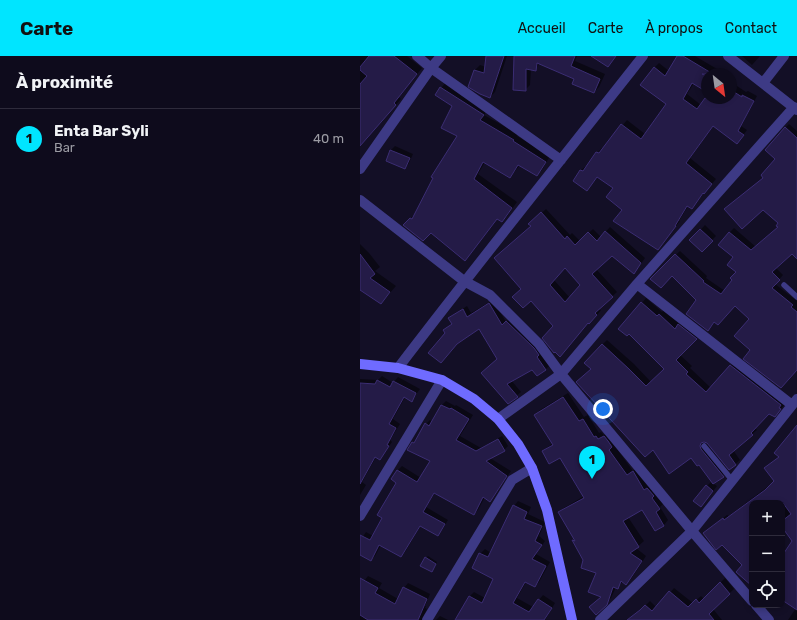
<!DOCTYPE html>
<html lang="fr">
<head>
<meta charset="utf-8">
<style>
	:root { --surface:#0e0b1c; --page:#1c1929; --text:#f1f3f6; --muted:#9b9ba3; --line:#2e2b3b; --accent:#00e5ff }
	body { margin:0; font-family:Rubik,sans-serif; background:var(--page); color:var(--text) }
	.controls { position:absolute; right:12px; bottom:12px; display:grid; overflow:hidden; border-radius:8px; box-shadow:0 2px 6px #0003 }
	.controls button { width:36px; height:36px; display:grid; place-items:center; padding:0; border:0; border-bottom:1px solid var(--line); background:var(--surface); color:var(--text); font:20px sans-serif }
	.compass { position:absolute; left:341px; top:12px; width:36px; height:36px; border-radius:50%; background:var(--surface); box-shadow:0 2px 6px #0003; rotate:151deg }
	.you { position:absolute; left:243px; top:353px; width:14px; height:14px; margin:-10px; border:3px solid #fff; border-radius:50%; background:#1a73e8; box-shadow:0 0 0 6px #1a73e833 }
	.badge { display:grid; place-items:center; width:26px; height:26px; border-radius:50%; background:var(--accent); color:#111; font-size:13px; font-weight:700 }
	.pin { position:absolute; translate:-50% -33px; filter:drop-shadow(0 1px 2px #0008) }
	.pin::after { content:''; position:absolute; top:21px; width:14px; height:12px; background:inherit; clip-path:polygon(0 0,100% 0,50% 100%) }
	.list { margin:0; padding:0; list-style:none }
	h2 { display:flex; justify-content:space-between; align-items:center; height:52px; margin:0; padding:0 16px; font-size:17px }
	h2 small { font-size:13px; font-weight:400; color:var(--muted) }
	.list li { display:grid; grid-template-columns:26px 1fr auto; gap:12px; align-items:center; box-sizing:border-box; height:60px; padding:0 16px; border-top:1px solid var(--line) }
	.list b { display:block; font-size:15px; white-space:nowrap }
	.list p { margin:0; font-size:13px; white-space:nowrap; color:var(--muted) }
	.list em { font-size:13px; font-style:normal; color:var(--muted) }
	.icon { flex:none; width:22px; height:22px; fill:none; stroke:currentColor; stroke-width:2; stroke-linecap:round; stroke-linejoin:round }
	.map { position:relative; flex:none; width:437px; height:564px; overflow:hidden }
	header { display:flex; align-items:center; gap:24px; box-sizing:border-box; height:56px; padding:0 20px; background:var(--accent); color:#111 }
	header strong { font-size:19px }
	nav { display:flex; gap:22px; margin-inline-start:auto; font-size:14px }
	main { display:flex }
	aside { flex:1; background:var(--surface) }
	.map>svg:first-child { display:block }
</style>
</head>
<body>
<header>
<strong>Carte</strong>
<nav><a>Accueil</a><a>Carte</a><a>À propos</a><a>Contact</a></nav>
</header>
<main>
<aside>
<h2>À proximité<small></small></h2>
<ul class="list">
<li><span class="badge">1</span><div><b>Enta Bar Syli</b><p>Bar</p></div><em>40 m</em></li>
</ul>
</aside>
<div class="map">
<svg width="437" height="564" viewBox="0 0 437 564">
	<rect width="100%" height="100%" fill="#130f26"/>
	<path fill="#0007" fill-rule="evenodd" d="M0,0h47l15,12 -23,29 2,2 -41,46z
		M127,0h20l-12,36 -5,5 -15,-27 5,-5 6,2z
		M155,0h62l-2,5 30,13 -6,13 -5,5 -19,-14 -35,-15 -5,7 -4,-1 -1,16 -5,5z
		M318,0h17l22,13 -2,5h-8v11l-13,-2 -7,11 14,11 6,-7h24v-11l3,-3 12,8 2,-1 9,5 -16,30 6,4 -6,8 -27,-13 -24,33 26,21 -25,29 -3,-2 -9,15h1l-22,28 -34,-40 -9,-21 -17,-12 -11,13 -13,-9 7,-10 5,-4 1,1 10,-14 5,-5 1,1 24,-29 18,14 22,-30 -13,-36 5,-5 10,8z
		M382,0h18l-8,9z
		M86,26l42,27 -4,6 34,19 -1,2 33,20 -8,14 -5,5 -17,-10 -10,12 -25,-15 -7,12 39,28 -10,14 -6,5 -3,-3 -67,14 -27,-7 12,-12 42,-77 -4,-30 -18,-11z
		M429,68l8,7v127l-5,-6 -17,15 8,8 -8,9 22,17v68l-46,-19v-31l-16,-14 -20,16 -7,9 -10,-31 -26,-24 -21,4 29,-28 27,25 -1,2 19,13 9,-11 4,-8 -4,-15 -15,-12 11,-13 4,-4 22,19 23,-20 1,-5 -16,-45 12,-18 9,-31z
		M35,90l18,8 -4,9 -4,5 -14,-18z
		M186,153l24,26 2,-2 8,8 13,-12 8,8 9,-10 35,31 -7,10 -26,-13 -16,14 21,23 -19,17 3,1 -7,9 -6,3 -33,4 -33,-37 10,-63 -2,-2zM205,211l16,18 -11,13 -16,-18z
		M345,169l11,11 -14,14 -11,-10z
		M0,188l9,9 11,14 -5,4 21,15 -15,17 -21,-15z
		M286,242l16,14 2,-2 16,14 3,-4 18,14 -21,21 12,11 -2,2 21,20 24,-27 50,43 -6,7 -10,2 -14,15 2,2 -24,20 7,10 -10,9 -22,-27 -4,-1 24,30 -16,12 5,3 -12,16 2,-16 5,-5 -13,-18 -8,-6 -38,-8 -61,-81 10,-23 5,-5 27,24 17,18 14,-13 -23,-66z
		M133,244l13,22 5,-4 27,26 11,22 -4,4 -13,-2 -21,12 10,12 -13,11 -10,-44 -18,-31 -34,5 -2,-3 8,-7 -3,-5 18,-12 4,7z
		M22,320l11,7 5,-6 22,12 -8,11 -7,-3 -12,22 7,5 -10,16 2,2 -12,17 -4,-2 -14,25 4,3 -6,10v-116l18,1z
		M208,337l16,24 4,-2 11,18 2,-1 3,3 5,-4 8,11 -3,3 19,26 6,-4 25,36 -4,4 8,13 -4,5 -21,-17 -15,9 16,24 -8,7 10,8 -15,23 -5,5 -3,-3 -6,7 -1,-1 -5,11 -15,16 -6,-7 12,-11 -5,-24 -13,-12 -11,-20 2,-1 -15,-27 4,-4 20,-12 -23,-39 -18,-6 10,-8 -17,-28 4,-5z
		M86,345l9,5 1,-1 17,10 -13,21 21,12 21,-12 6,10 -4,4 -14,8 21,13 -17,25 -4,4 -5,-3 -7,13 -4,4 -39,-22 -9,15 22,13 -6,10 -4,4 -17,-9 -16,27 -4,4 -20,-11 -6,11 -4,4 -11,-6v-13l6,-9 7,4 11,-18 14,-35 -6,-4 6,-9 4,-4 19,12 10,-17 -18,-18 4,-4 9,-15 4,-4 3,2 9,-17z
		M437,370v194h-9l8,-12 -14,-9v-41l12,-17 -12,-16v-22h-30v69l-43,-43 18,-14 2,1 46,-35 5,-25z
		M158,445l13,6 -3,7 17,8 -6,14 6,5 -9,13 14,8 -11,20 -4,4 -9,-4 -9,16 16,9 10,-12 12,8 -10,17h-89l14,-24 4,-4 11,6 10,-20 -22,-10 7,-14 5,-5 6,4 23,-47z
		M68,500l9,6 -4,7 -7,-11z
		M8,520l14,7 -3,5 19,11 6,-11 4,-5 22,11 -5,12h1l-1,2 2,1 -3,6 3,5h-67v-34z
		M365,522l9,11 -21,20 9,11h-95l17,-13 6,-6 7,7 17,-20 19,15 8,-7 3,3z
		M80,560l8,4h-12z"/>
	<path fill="#241b47" stroke="#3b2d73" fill-rule="evenodd" d="M9,0h25l23,18 -23,29 2,2 -36,41v-62l7,-8 -7,-6v-3z
		M126,0h18l-14,42 -10,-4 -12,-7 6,-17 10,3z
		M154,0h61l-4,10 29,13 -6,14 -22,-9 2,-5 -37,-16 -1,8 -10,-2v22l-13,-1z
		M231,0h25l-8,11z
		M317,0h6l30,18h-11l5,2v16l-15,-9 -9,16 14,10 8,-11h26v-8l11,7v-2l12,6 -16,30 6,4 -7,9 -24,-18 -27,37 26,21 -8,10 -1,-1 -11,16 -5,-3 -12,20h1l-18,24 -45,-29 9,-11 -16,-13 7,-9 -16,-11 -10,14 -14,-10 7,-11 3,1 13,-19 3,1 22,-29 20,15 25,-35 -26,-19 14,-18 11,9z
		M80,31l44,28 -4,5 34,20 -1,1 33,21 -9,14 -19,-11 -8,13 -27,-16 -9,17 38,29 -10,14 -5,-3 -32,42 -34,-28 -8,8 -20,-16 7,-7 2,1 21,-41 -2,-1 26,-41 -16,-8 11,-22 -17,-11z
		M425,71l12,11v121l-5,-5 -20,18 8,8 -8,8 21,17 -2,2 6,5v58l-16,18 -38,-29 7,-9 -16,-14 15,-17 -14,-13 -17,19 -4,-3 -6,9 -22,-17 10,-14 -24,-24 -11,12 -11,-9 25,-25 29,27 -1,1 18,12 11,-14 -2,-2 6,-6 -9,-7 6,-8 -15,-12 11,-13 22,18 27,-23 -2,-1 2,-3 -15,-13 -21,19 -18,-20 39,-31 -2,-3 14,-16 -10,-9z
		M30,94l20,8 -5,11 -19,-8z
		M181,156l24,27 2,-3 8,9 13,-13 9,9 8,-10 36,32 -7,11 -22,-18 -20,18 21,23 -18,16 2,2 -8,9 -1,-1 -28,34 -5,-5 -1,1 -12,-15 11,-12 -22,-25 -8,7 -11,-11 9,-8 -27,-31 37,-32 -3,-2zM205,212l15,17 -15,17 -15,-17z
		M340,173l13,12 -11,11 -13,-12z
		M0,198l15,20 -5,4 20,14 -9,12 -21,-14z
		M281,246l16,14 2,-2 16,15 3,-5 19,15 -21,21 12,12 -2,2 20,18 24,-27 51,40 -2,3 2,1 -6,8 -6,-3 -18,19 2,2 -24,20 7,10 -7,5 -22,-27 -3,-1 -3,1 -1,3 1,3 23,28 -11,7 -14,-19 -2,1 -6,-8 -22,16 -16,-24 -8,7 -69,-75 15,-13 -7,-6 18,-19 27,25 17,17 18,-17 -35,-35 -2,2 -9,-7z
		M129,247l13,22 4,-4 28,27 5,7 -2,2 9,13 -9,6 -5,-6 -25,14 11,13 -10,7 -27,-31 16,-14 -18,-30 -22,15 -16,19 -13,-10 17,-20 -2,-3 9,-6 -4,-6 15,-9 4,8z
		M17,324l13,7 3,-6 23,12 -4,9 -8,-5 -15,27 7,4 -9,17 2,1 -9,14 -5,-3 -15,27v-101l15,1z
		M203,341l16,24 4,-2 11,18 2,-1 2,3 6,-3 4,5 4,6 -3,3 18,25 6,-4 11,19 3,-2 7,8 -2,2 8,11 -4,3 8,14 -9,5 -13,-21 -19,11 16,26 -9,6 12,8 -16,24 -5,-4 -3,8 -5,-2 -6,18 -11,10 -7,-8 12,-10 -13,-5 8,-19 -15,-5 2,-8 -11,-20 3,1 -17,-29 26,-14 -24,-40 -11,6 -7,-13 11,-6 -19,-30z
		M81,349l9,4 1,-1 18,11 -13,21 20,11 22,-12 7,12 -19,10 21,15 -17,26 -7,-5 -9,18 -40,-22 -11,19 22,12 -7,12 -18,-10 -19,31 -22,-12 -8,16 -11,-6v-20l10,5 12,-22 -5,-3 19,-32 -5,-4 6,-9 20,12 13,-21 -23,-11 5,-8 2,1 11,-20 4,3z
		M437,369v185l-15,-10v-44l10,-15 -10,-14v-6l9,-7 -8,-11h-31v83l-16,-14 6,-7 -20,-20 -6,5 -13,-17 20,-15 1,2 41,-30 9,-9 -10,-13 15,-11 -5,-4z
		M346,429l7,6 -12,16 -8,-6z
		M153,449l14,7 -3,7 18,7 -7,15 7,4 -10,14 14,7 -11,21 -10,-5 -12,21 16,9 9,-13 14,9 -8,12h-89l14,-24 13,7 11,-24 -21,-11 7,-15 9,4z
		M65,501l11,7 -4,8 -12,-6z
		M0,522l18,10 -3,5 20,11 8,-17 24,12 -9,21h-50l-8,-5z
		M360,526l10,12 -21,20 5,6h-87l13,-10 5,-5 7,6 17,-20 19,16 8,-8 3,4z"/>
	<g fill="none" stroke-linecap="round" stroke-linejoin="round">
		<path stroke="#3d3a85" stroke-width="5.5" d="M424,229l13,12
			M344,390l28,34"/>
		<path stroke="#3d3a85" stroke-width="10" d="M57,0l14,12 130,92
			M368,0l69,54
			M403,27l21,-27
			M0,113l71,-101 10,-12
			M0,144l104,81 26,14 49,49 22,30 131,157 60,70
			M277,228l155,121
			M38,312c80,-105 163,-208 245,-312
			M138,363l63,-45 76,-90 157,-177
			M0,460l82,-136
			M396,549l13,15
			M67,564l85,-140 20,-12
			M240,564l92,-89 105,-132"/>
		<path stroke="#6f6bff" stroke-width="10" d="M0,308l38,4 44,12 32,19 24,20 20,25 14,24 15,42 25,110"/>
	</g>
</svg>
<div class="controls">
<button>+</button>
<button>−</button>
<button><svg class="icon" aria-label="locate" viewBox="0 0 24 24"><circle cx="12" cy="12" r="6"/><path d="M12 2v4M12 18v4M2 12h4M18 12h4"/></svg></button>
</div>
<svg class="compass" viewBox="-18 -18 36 36"><path d="M0-13l5 13h-10z" fill="#e53935"/><path d="M0 13l5-13h-10z" fill="#9b9ba3"/></svg>
<div class="you"></div>
<div class="pin badge" style="left:232px;top:423px">1</div>
</div>
</main>
</body>
</html>
